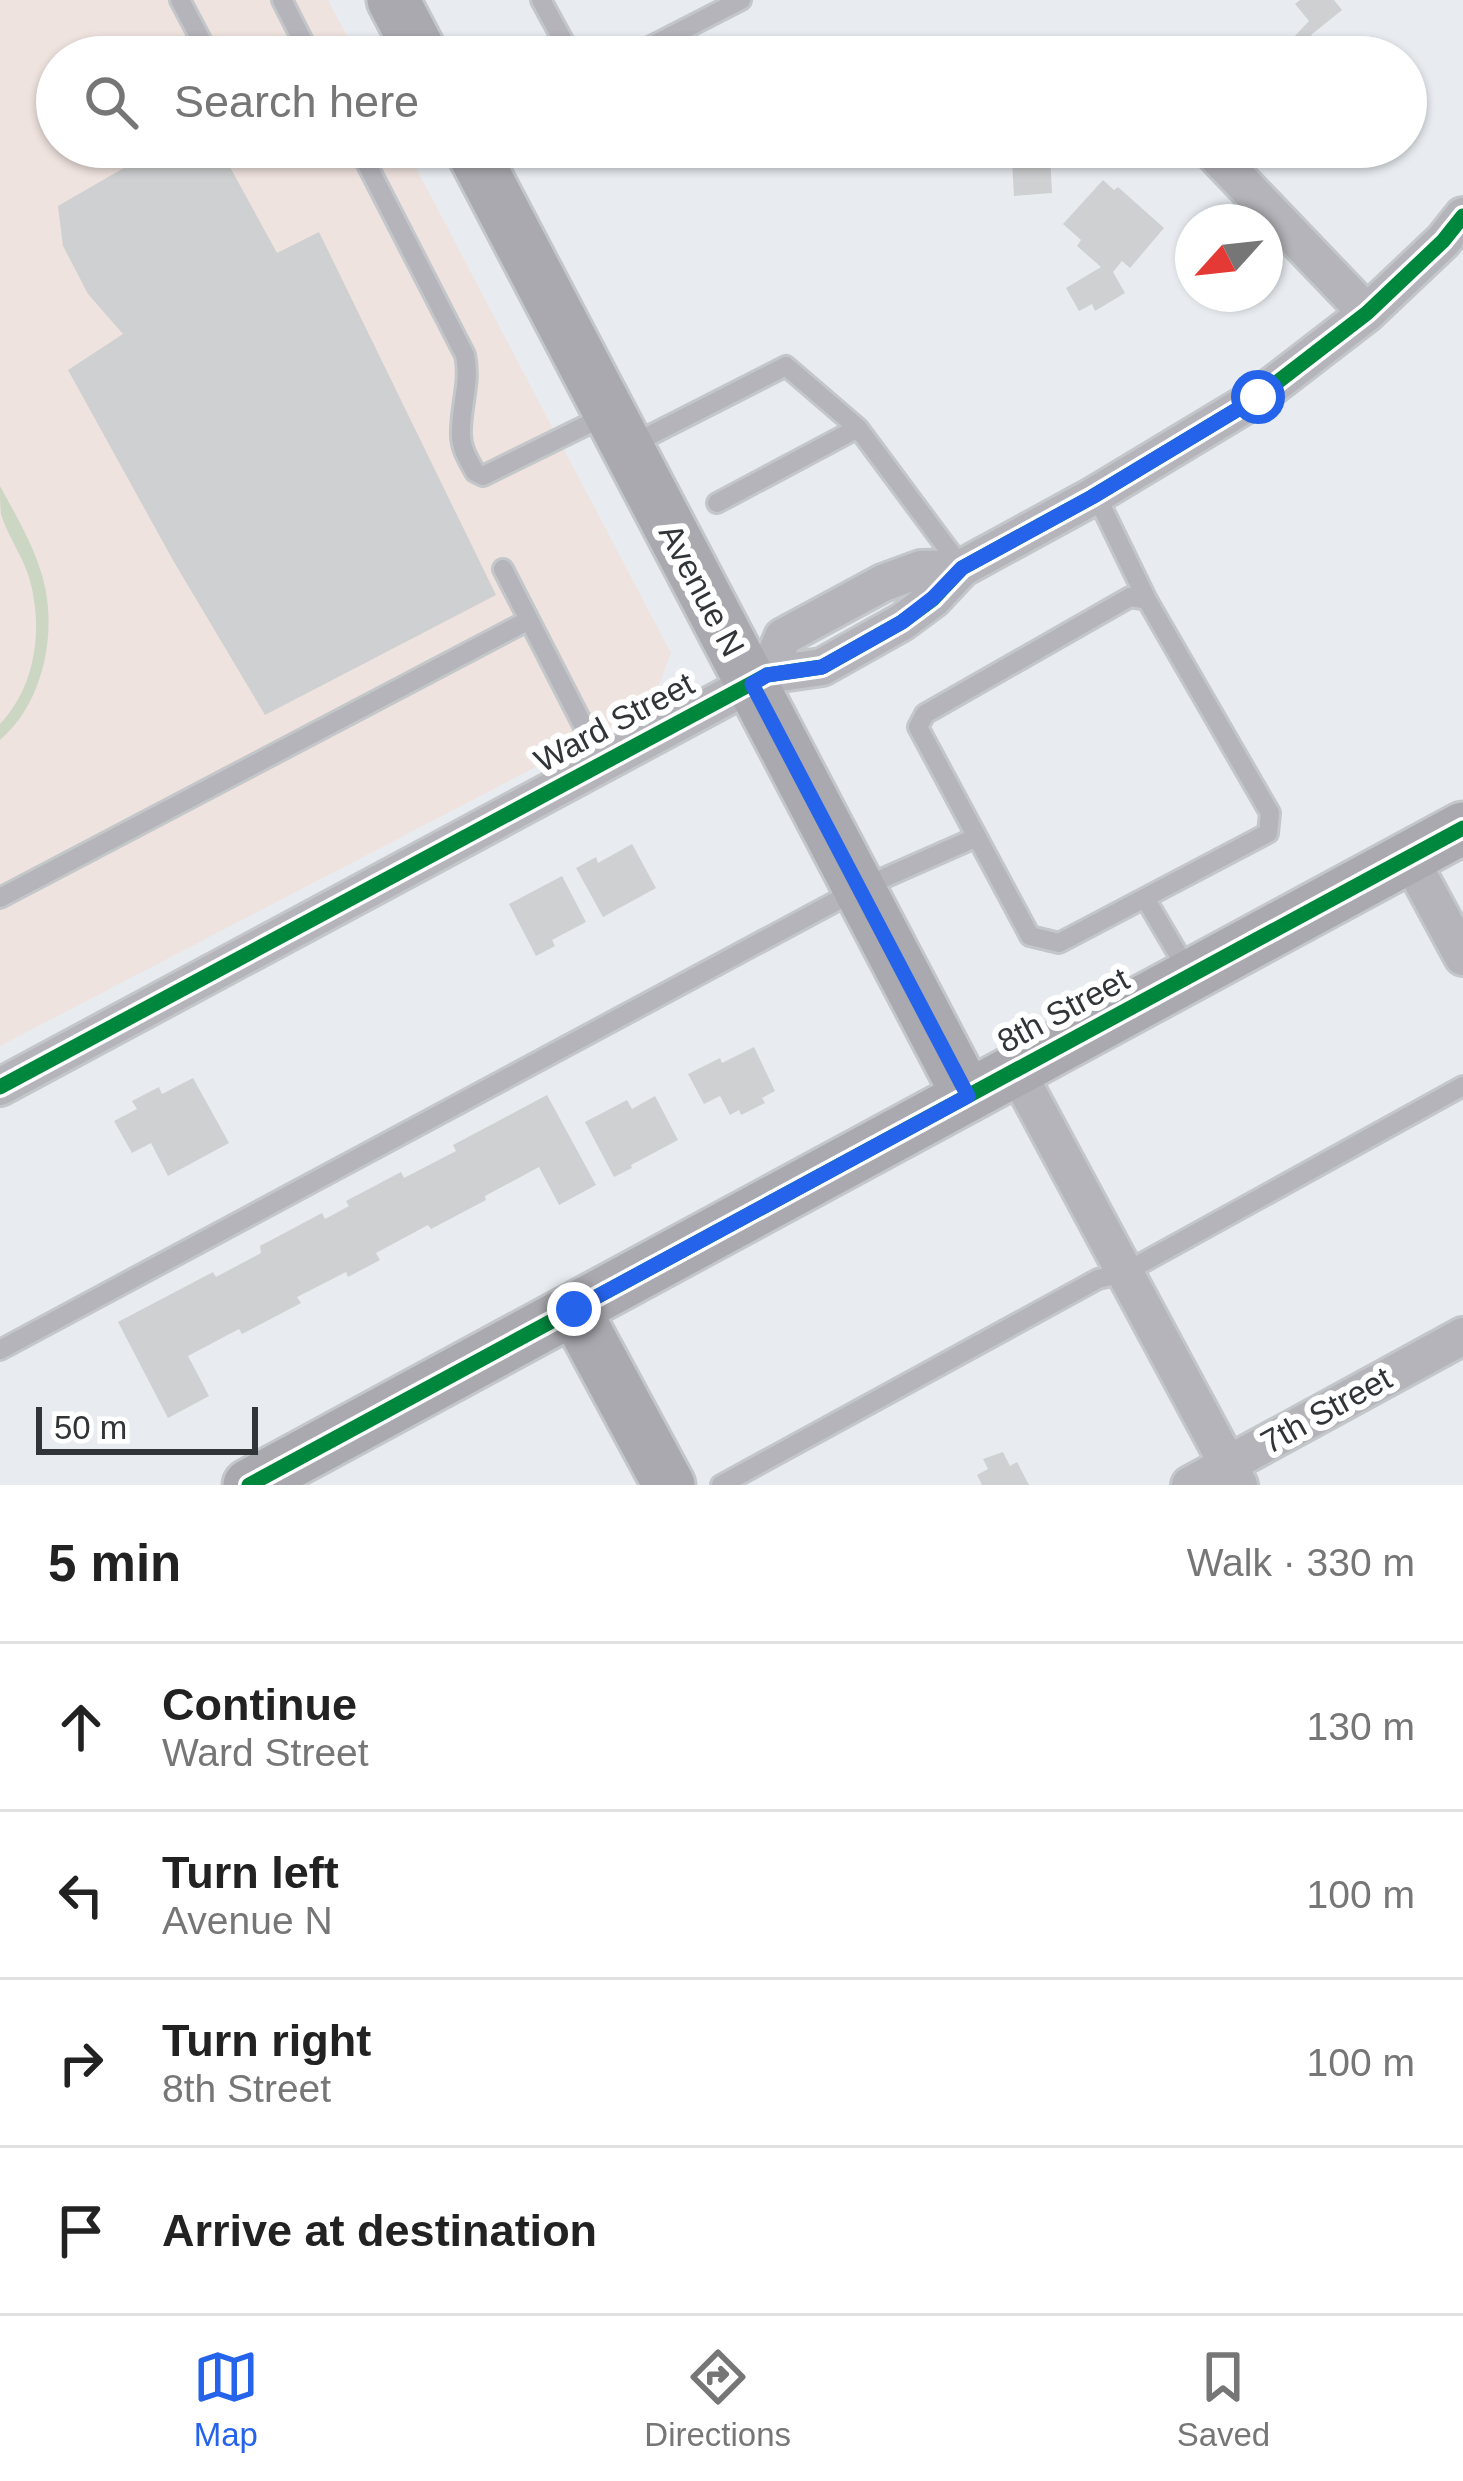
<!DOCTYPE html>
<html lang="en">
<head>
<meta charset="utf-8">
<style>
	:root { --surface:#fff; --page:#f6f6f6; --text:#222; --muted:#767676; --line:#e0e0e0; --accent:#2563eb }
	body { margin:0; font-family:Arial,sans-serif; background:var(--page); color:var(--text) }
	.compass { position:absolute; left:1175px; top:204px; width:108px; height:108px; border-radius:50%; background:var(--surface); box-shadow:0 3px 9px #0004; rotate:243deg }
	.scale { position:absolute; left:36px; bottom:30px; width:222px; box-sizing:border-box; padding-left:12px; border:6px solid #323538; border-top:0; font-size:33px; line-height:42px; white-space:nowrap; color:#323538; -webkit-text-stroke:9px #fff; paint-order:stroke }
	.stop { position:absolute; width:36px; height:36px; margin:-27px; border:9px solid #2563eb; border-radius:50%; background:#fff }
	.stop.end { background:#2563eb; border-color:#fff; box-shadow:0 3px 12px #0008 }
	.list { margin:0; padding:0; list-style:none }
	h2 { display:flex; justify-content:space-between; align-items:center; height:156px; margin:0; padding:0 48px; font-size:51px }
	h2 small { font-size:39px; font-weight:400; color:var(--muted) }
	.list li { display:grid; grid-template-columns:78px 1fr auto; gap:36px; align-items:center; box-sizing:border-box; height:168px; padding:0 48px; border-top:3px solid var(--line) }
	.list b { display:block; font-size:45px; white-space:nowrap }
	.list p { margin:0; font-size:39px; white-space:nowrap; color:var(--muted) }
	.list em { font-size:39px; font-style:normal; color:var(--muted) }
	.icon { flex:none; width:66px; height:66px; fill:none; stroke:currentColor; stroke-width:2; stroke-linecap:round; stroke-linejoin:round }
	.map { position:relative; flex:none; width:1463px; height:1485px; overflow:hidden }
	.search { position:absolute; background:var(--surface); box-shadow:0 3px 9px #0004; left:36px; right:36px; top:36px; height:132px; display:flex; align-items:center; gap:30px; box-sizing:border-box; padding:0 42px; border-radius:66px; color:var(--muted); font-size:45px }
	.sheet { height:828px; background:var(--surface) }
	nav { display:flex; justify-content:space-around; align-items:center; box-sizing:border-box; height:168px; border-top:3px solid var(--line); background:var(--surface); font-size:33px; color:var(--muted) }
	nav a { display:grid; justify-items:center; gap:6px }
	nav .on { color:var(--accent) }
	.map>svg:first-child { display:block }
</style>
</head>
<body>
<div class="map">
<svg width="1463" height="1485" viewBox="0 0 1463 1485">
	<rect width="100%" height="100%" fill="#e8ecf0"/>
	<path fill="#efe3df" d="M0,0h328l30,57h-301v90h348l266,506 -20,54 -651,339z"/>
	<path fill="#ccd7c3" d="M0,486c15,28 32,56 41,86 18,55 4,130 -41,168v-16c37,-39 44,-99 28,-150 -7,-20 -22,-42 -27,-60 -1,-8 -1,-20 -1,-28z"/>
	<path fill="#cfd0d1" d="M1300,0h34l8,10 -31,25 16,15 11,-11 18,18h-81l34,-36 -14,-17z
		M160,147h59l58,106 42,-21 177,363 -231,120 -91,-153 -106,-192 55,-36 -35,-40 -25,-48 -5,-40z
		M1027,147h60v4l-37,2 2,40 -38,3 -2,-36 16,-1z
		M1103,180l11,10 4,-3 46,41 -34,40 -8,-7 -9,11 12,21 -30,18 -3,-7 -13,7 -13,-23 35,-21 -24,-21 4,-6 -18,-16z
		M632,844l24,44 -53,29 -27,-49 20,-11 2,6z
		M562,876l24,46 -34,18 3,6 -19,10 -27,-52z
		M754,1047l21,44 -13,7 3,5 -24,12 -2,-5 -9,5 -10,-19 -16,8 -16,-30 32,-16 2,5z
		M193,1078l36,65 -61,33 -17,-33 -19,10 -18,-32 23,-12 -5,-8 27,-14 3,7z
		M547,1095l49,90 -37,20 -20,-38 -54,29 1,4 -55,29 -3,-4 -52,28 4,7 -32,17 -2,-5 -49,25 4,6 -59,31 -3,-5 -51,27 21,40 -41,22 -50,-96 95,-50 3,5 45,-24 -1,-7 62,-33 3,6 24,-13 -3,-5 55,-29 3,6 52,-27 -3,-6z
		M655,1096l23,44 -47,25 1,3 -18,9 -29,-55 42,-22 5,9z
		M1003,1452l7,14 7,-4 12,23h-47l-5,-10 11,-6 -5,-10z"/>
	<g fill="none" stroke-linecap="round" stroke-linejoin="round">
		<g stroke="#c4c7ca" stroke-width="24">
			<path id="lane" d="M180,0l30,57
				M282,0l29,57
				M541,0l31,57
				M630,57l111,-57
				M358,147l107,208c6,27 -5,53 -4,80 0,14 8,26 14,37l8,4 126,-62
				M629,446l157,-80 72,62
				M1096,495l51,105
				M717,503l141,-75 104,140
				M503,569l99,193
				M0,898l529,-278
				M1145,898l43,73
				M0,1350l859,-461 118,-52 53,99 29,7 209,-110 2,-20 -123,-213 -17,-3 -205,117 -7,13 59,110
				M721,1485l377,-206 26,-6 339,-187"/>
		</g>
		<g stroke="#c4c7ca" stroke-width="42">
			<path id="street" d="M1208,147l159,166
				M767,675l16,-38 100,-54 38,-14 41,-1
				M1409,857l54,100
				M1016,1070l223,415
				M0,1087l767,-412 55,-8 80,-45 31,-23 29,-31 130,-71 166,-100 109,-84 76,-72 20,-25
				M1190,1485l273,-149"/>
		</g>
		<g stroke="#c4c7ca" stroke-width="57">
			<path id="secondary" d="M393,0l30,57
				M470,147l498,949
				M574,1309l95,176
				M249,1485l1214,-657"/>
		</g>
		<use href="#lane" stroke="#b4b4ba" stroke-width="18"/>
		<use href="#street" stroke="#b4b4ba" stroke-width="36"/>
		<use href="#secondary" stroke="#a9a9af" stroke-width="51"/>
		<g stroke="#fff" stroke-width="22">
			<path id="cycleway" d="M0,1087l767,-412 55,-8 80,-45 31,-23 29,-31 130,-71 166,-100 109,-84 76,-72 20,-25
				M249,1485l1214,-657"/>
		</g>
		<use href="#cycleway" stroke="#00873e" stroke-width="15"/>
	</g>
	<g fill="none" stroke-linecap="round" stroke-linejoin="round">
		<path stroke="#2563eb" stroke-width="15" d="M574,1309l394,-213 -216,-412 15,-9 55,-8 80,-45 31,-24 29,-30 130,-71 166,-100"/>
	</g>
	<g text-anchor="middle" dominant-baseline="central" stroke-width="12" stroke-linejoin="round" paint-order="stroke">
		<g font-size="33" fill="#323538" stroke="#fff">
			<text transform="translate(702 590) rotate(62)">Avenue N</text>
			<text transform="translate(614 722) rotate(-28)">Ward Street</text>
			<text transform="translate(1063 1010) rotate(-28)">8th Street</text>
			<text transform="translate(1326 1410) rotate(-29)">7th Street</text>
		</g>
	</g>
</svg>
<svg class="compass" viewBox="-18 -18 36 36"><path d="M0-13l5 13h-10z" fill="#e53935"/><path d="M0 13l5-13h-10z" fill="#767676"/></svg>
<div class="scale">50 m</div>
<div class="stop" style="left:1258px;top:397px"></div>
<div class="stop end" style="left:574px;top:1309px"></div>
<div class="search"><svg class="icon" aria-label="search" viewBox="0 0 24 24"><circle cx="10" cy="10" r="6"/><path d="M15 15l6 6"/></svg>Search here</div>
</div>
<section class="sheet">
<h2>5 min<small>Walk · 330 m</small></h2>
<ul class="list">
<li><svg class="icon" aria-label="ahead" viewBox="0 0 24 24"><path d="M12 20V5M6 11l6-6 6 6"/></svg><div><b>Continue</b><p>Ward Street</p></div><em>130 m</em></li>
<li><svg class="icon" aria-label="left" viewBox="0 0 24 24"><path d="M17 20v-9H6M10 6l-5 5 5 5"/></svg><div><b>Turn left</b><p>Avenue N</p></div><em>100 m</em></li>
<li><svg class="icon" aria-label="right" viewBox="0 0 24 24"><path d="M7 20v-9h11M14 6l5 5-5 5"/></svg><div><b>Turn right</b><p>8th Street</p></div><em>100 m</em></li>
<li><svg class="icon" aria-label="arrive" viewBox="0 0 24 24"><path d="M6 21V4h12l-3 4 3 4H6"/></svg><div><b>Arrive at destination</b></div></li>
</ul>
</section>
<nav>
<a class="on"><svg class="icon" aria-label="map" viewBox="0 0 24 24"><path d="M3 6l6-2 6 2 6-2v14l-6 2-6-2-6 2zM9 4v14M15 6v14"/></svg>Map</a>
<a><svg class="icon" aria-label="directions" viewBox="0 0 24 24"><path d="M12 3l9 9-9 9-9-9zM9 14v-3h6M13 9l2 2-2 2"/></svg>Directions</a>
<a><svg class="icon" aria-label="saved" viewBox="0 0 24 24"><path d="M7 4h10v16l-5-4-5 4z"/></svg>Saved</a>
</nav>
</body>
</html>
